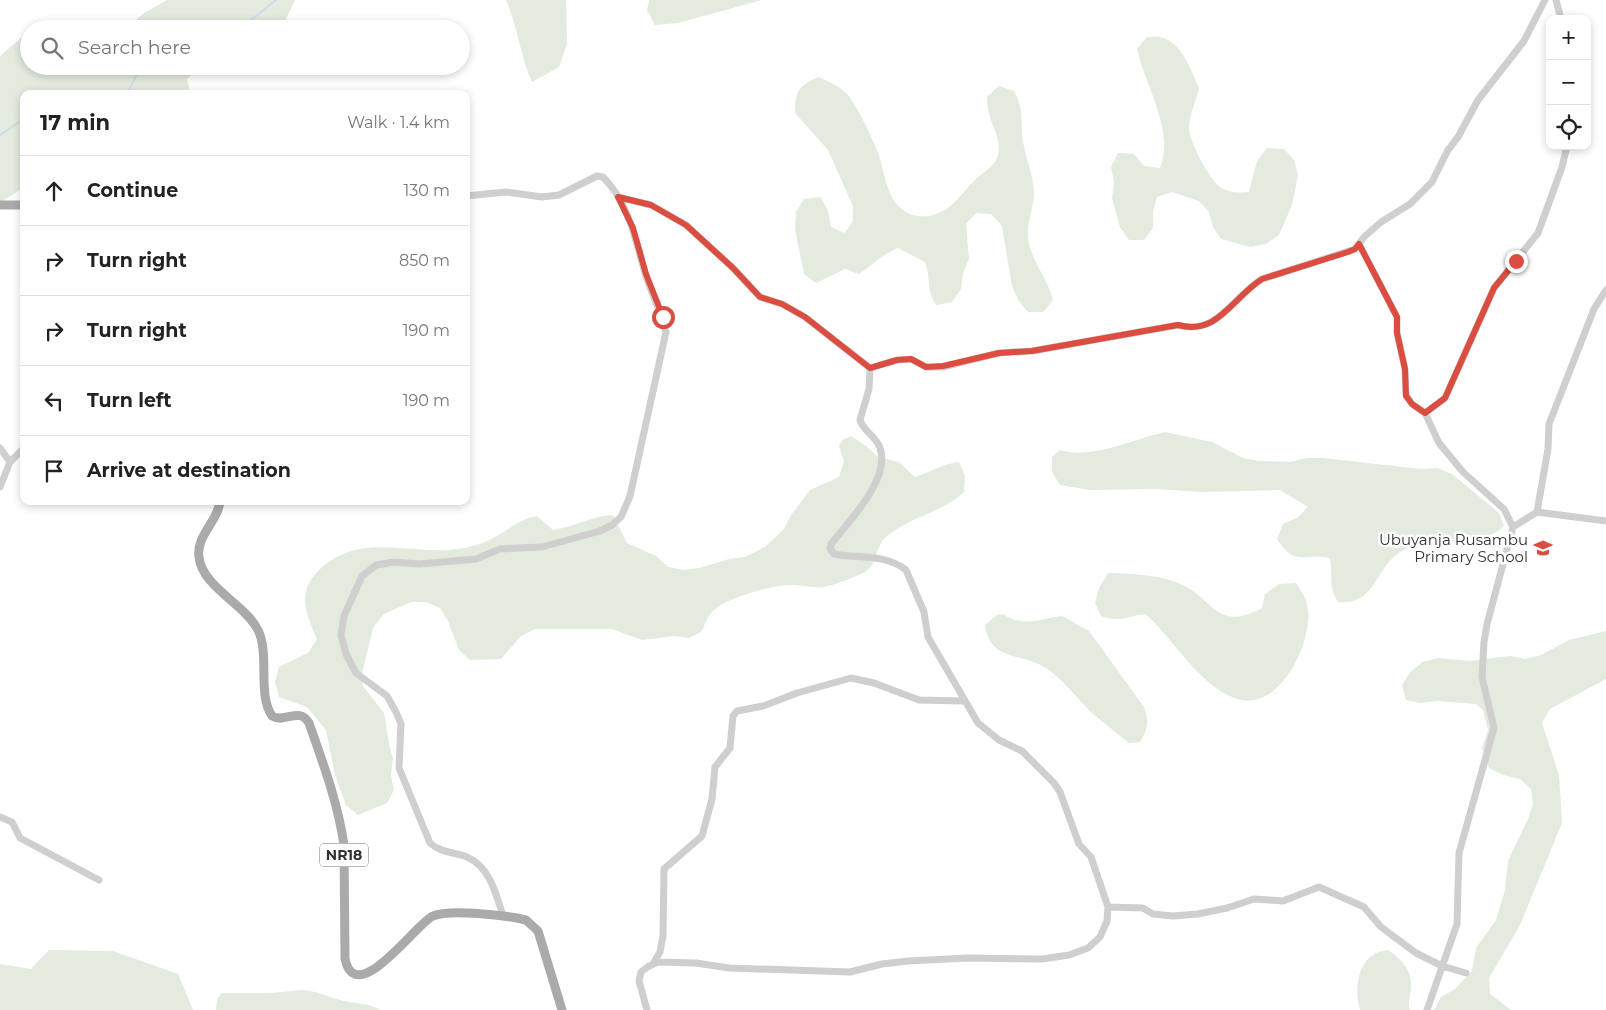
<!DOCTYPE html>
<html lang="en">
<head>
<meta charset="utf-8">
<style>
	:root { --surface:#fff; --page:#f2f2f2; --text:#222; --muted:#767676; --line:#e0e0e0 }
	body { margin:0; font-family:Montserrat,sans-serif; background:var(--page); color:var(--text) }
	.controls { position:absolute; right:15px; top:15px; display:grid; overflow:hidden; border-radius:10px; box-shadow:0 2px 8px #0003 }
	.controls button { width:45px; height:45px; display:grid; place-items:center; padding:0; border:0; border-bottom:1px solid var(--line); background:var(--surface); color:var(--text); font:25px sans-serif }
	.stop { position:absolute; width:15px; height:15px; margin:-11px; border:4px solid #dc4d41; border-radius:50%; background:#fff }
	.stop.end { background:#dc4d41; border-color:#fff; box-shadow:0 1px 5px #0008 }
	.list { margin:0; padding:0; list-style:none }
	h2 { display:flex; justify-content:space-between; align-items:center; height:65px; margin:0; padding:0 20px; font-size:21px }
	h2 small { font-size:16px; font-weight:400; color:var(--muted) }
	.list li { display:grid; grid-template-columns:32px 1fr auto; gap:15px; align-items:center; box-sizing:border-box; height:70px; padding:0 20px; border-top:1px solid var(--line) }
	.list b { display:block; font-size:19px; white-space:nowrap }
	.list em { font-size:16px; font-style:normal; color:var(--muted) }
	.icon { flex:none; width:28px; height:28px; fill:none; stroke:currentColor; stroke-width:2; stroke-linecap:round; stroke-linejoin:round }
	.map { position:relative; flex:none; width:1606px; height:1010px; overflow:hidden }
	.search { position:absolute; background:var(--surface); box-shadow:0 2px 8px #0003; left:20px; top:20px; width:450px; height:55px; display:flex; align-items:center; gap:12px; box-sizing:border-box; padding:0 18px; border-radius:28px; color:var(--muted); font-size:19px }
	.panel { position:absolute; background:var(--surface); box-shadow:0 2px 8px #0003; left:20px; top:90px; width:450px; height:415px; border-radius:10px }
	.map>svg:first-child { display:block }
</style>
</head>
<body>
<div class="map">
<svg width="1606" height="1010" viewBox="0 0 1606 1010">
	<rect width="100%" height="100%" fill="#fff"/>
	<path fill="#e3eade" d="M167,0h128l-11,23 -8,6h-151l19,-16z
		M506,0h60l1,44 -8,23 -27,15c-12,-26 -14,-55 -26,-82z
		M649,0h113l-84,23 -23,2 -8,-15z
		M29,35v31h171l-13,13 3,12 -3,3h-163v93l-24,16v-147l21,-18z
		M1147,37c5,0 11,-1 16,1 20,6 28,33 36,50 -3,14 -10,27 -10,41 1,13 20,50 31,58 9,6 19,6 29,5l8,-31 10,-13 17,1 10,11 4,15 -6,30 -13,30 -13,9 -16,3 -29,-8 -8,-12 -4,-15 -10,-11 -27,-9 -15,5 -4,14v17l-9,12h-15l-9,-13 -8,-29 2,-16 -3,-15 7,-14 16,1 10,12 16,2c15,-38 -15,-82 -23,-119z
		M819,77c10,5 22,10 29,18 10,13 24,42 30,58 5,13 6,27 12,40 13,31 46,29 67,7 6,-7 12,-14 18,-20 13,-13 27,-15 23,-39 -3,-17 -11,-22 -11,-44l12,-11 15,5c9,17 7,25 8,44 2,20 12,39 12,60 -1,16 -9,32 -5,49 5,20 19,36 24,56l-10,12h-15l-10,-12 -6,-14 -10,-60 -11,-12 -15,-1 -10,11 3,35 -6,14 -2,16 -9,13 -16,3c-10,-17 -5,-26 -11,-43l-27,-14c-16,6 -25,17 -39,26l-14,-5 -29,14 -12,-9 -9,-45 1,-17 8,-13 17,-2 7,14 3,16 14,6 8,-12v-15l-25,-56 -33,-37c0,-22 4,-28 24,-36z
		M1165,432l47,10 31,16 16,3 31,1 17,-4h16l98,11 16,-1 15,6 47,39 5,13c-18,21 -70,10 -98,23 -33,15 -26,56 -68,53 -10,-17 -5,-25 -8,-44 -27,-5 -35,9 -53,-19l6,-15 14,-6 11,-11 -28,-17 -78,2 -46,-3 -66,1 -30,-5 -8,-13v-15l8,-7c31,10 74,-11 105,-18z
		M851,436l15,10 12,11 21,5 16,15c16,-5 27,-13 44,-15l6,14 -1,16c-22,21 -55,25 -78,45 -11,10 -9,28 -21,35 -12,6 -30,13 -43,15 -11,1 -20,-2 -31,-2 -16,-1 -58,12 -72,21 -10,6 -13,15 -17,25l-13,7 -15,-2 -32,4 -30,-11h-77l-14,7 -20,23 -31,1 -11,-10 -11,-29 -8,-13 -14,-6h-15l-27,12 -11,14 -11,46 1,12 21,27 5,31 4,15 -2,16 3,15 -7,13 -29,12 -12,-10 -11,-30 -9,-45 -19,-23 -28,-10 -4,-15 4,-15 29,-14 9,-14c-11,-26 -21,-46 2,-69 43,-41 95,-12 145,-22 10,-2 21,-5 29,-10 16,-8 26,-19 44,-22l16,14c21,-3 39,-14 60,-15l14,28 29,13 12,11 16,3 15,-2 30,-9 16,-2 20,-10 19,-18 7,-14 19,-25 29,-13 5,-16 -5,-15 3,-6z
		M1108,573c23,1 48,1 70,10 37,15 37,50 84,25l3,-14 14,-10 17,-1c6,9 11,17 12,27 4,33 -27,98 -67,90 -38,-9 -67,-60 -95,-86 -19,2 -25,9 -45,2l-6,-13 4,-15z
		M1003,614c20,14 36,5 59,2l27,15 55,76c5,14 4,22 -4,35l-11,1c-12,-10 -24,-19 -36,-29 -18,-17 -33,-41 -57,-51 -22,-9 -47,-6 -51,-38l12,-10z
		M1606,631v48l-56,30 -8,14 17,52 3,48 -42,102 -31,53 1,16 21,16h-77l7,-13 14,-8 17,-18 4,-23 20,-28 9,-30 3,-29 20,-42 5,-15 -2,-15 -11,-10 -17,-4 -14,-7 -7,-20 6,-18 -5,-20 -7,-6 -39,-3 -16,2 -15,-3 -4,-15 8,-13 13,-10 15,-4 32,3 40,-5 15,3 16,-4 28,-15z
		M49,950l64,1 65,23 15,36h-193v-46l31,5z
		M1388,950c13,9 23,18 23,36 0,9 -4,15 -1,24h-50c-5,-17 -4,-44 13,-55 3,-3 10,-4 15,-5z
		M302,990c16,1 23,6 38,10 14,4 27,2 41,10h-165l1,-11 5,-6h48z"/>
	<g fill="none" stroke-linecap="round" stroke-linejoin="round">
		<path stroke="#cfdcec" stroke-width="2" d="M153,29l1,-4 24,-1 4,5
			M240,29l36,-29
			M127,94l14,-28
			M0,135l24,-16"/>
		<path stroke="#cfcfcf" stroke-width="7" d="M1556,0l5,19
			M466,196l40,-4 36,5 17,-2 38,-19 6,1c26,26 32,62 42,96 6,20 16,38 21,59l-36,164 -9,21 -9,8 -12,6 -58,16 -42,2 -24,10 -57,5 -25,-2 -18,3 -14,11 -18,40 -3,19 5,19 10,19 31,23 9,16 5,12 -2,44 31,75c11,10 24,9 37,14 23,10 29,37 36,59
			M618,197l33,8 35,20 47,43 27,29 22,7 23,13 65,51 27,-8 14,-1 15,8h17l56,-14 33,-2 146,-26c40,11 54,-28 84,-46l93,-30 9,-12 17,-15 29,-18 22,-22 16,-32 10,-13 20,-37 46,-59 21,-41
			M1359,244l38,73v16l8,36 1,26 6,9 13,9 14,30 24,29 41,37 9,18 -26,97 -3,18 -2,35 12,51 -35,125 -2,71 -30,86
			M1425,413l20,-15 49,-110 44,-55 24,-66 5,-21
			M0,448l10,14
			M0,487l10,-25 14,-14
			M1537,512l11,-63 1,-25 45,-115 12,-19
			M1513,527l24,-15 69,9
			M0,817l12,5 8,16 79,42
			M1108,907l35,1 10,6 20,2 25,-2 29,-6 27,-9 29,2 36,-14 45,20 17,20 35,26 26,13 24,7
			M653,964l7,-12 3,-16 1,-67 38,-33 10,-37 3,-32 15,-19 3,-32 4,-5 26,-5 34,-13 54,-15 23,5 45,17 45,1
			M647,1010l-8,-29 2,-9 8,-6 9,-4 38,1 33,5 121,4 32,-8 26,-3 60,-3 74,1 27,-4 19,-7 12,-11 7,-16 1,-14 -17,-50 -12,-13 -19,-52 -6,-9 -32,-32 -23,-11 -21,-17 -50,-86 -4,-25 -18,-42c-21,-17 -48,-11 -72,-16l-4,-5 1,-5c18,-23 60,-65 49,-96 -3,-11 -17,-17 -20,-28l9,-31 1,-21"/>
		<path stroke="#aaa" stroke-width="9" d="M0,205h24
			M220,501c-2,21 -24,34 -21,56 3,30 46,47 59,73 12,24 -1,64 14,86 13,8 27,-10 37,7 14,40 29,80 35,122l1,114c11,51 72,-37 88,-43 16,-7 66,-1 84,2l9,2 12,11 24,79"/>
	</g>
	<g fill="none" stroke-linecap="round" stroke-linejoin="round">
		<path stroke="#dc4d41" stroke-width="6" d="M663,317l-17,-43 -13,-46 -15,-31 33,8 35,20 47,43 27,29 22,7 23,13 65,51 27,-8 14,-1 15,8 17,-1 56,-13 33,-2 146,-26c40,11 54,-27 84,-46l86,-27 7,-3 4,-5 38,73v16l8,36 1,27 6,8 13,9 20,-15 49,-110 22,-27"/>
	</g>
	<defs>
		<g id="school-bare" transform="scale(1.5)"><path d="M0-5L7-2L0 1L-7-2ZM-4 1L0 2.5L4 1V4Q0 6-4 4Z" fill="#dc4d41" stroke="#fff" stroke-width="2.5" paint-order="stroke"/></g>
	</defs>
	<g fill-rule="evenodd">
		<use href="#school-bare" x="1543" y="548"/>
	</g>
	<g text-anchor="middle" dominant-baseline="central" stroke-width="5" stroke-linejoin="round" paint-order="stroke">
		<rect fill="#fff" stroke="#707070" stroke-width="1" x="320" y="843.5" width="48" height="23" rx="4"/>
		<g font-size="14" font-weight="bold" fill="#323232">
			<text x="344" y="855">NR18</text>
		</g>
		<g font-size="15" fill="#323232" stroke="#fff" text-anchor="end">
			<text x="1528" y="539">Ubuyanja Rusambu<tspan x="1528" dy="17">Primary School</tspan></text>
		</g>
	</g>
</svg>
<div class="controls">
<button>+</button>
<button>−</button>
<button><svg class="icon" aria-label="locate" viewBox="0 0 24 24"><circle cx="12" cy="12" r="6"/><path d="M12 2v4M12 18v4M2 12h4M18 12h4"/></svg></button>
</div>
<div class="stop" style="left:663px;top:317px"></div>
<div class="stop end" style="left:1516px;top:261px"></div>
<div class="search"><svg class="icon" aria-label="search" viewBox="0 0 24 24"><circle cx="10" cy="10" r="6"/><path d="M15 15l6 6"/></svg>Search here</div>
<section class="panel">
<h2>17 min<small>Walk · 1.4 km</small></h2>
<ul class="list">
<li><svg class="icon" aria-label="ahead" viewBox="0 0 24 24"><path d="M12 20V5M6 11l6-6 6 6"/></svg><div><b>Continue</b></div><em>130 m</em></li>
<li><svg class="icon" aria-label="right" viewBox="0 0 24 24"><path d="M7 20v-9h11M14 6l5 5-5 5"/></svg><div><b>Turn right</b></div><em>850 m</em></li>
<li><svg class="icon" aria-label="right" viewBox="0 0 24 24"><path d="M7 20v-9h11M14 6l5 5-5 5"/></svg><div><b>Turn right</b></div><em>190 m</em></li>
<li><svg class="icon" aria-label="left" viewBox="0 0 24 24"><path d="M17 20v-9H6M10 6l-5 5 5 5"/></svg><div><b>Turn left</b></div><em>190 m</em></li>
<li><svg class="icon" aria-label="arrive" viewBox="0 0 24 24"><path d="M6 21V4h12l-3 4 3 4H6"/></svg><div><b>Arrive at destination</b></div></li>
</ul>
</section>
</div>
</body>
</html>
